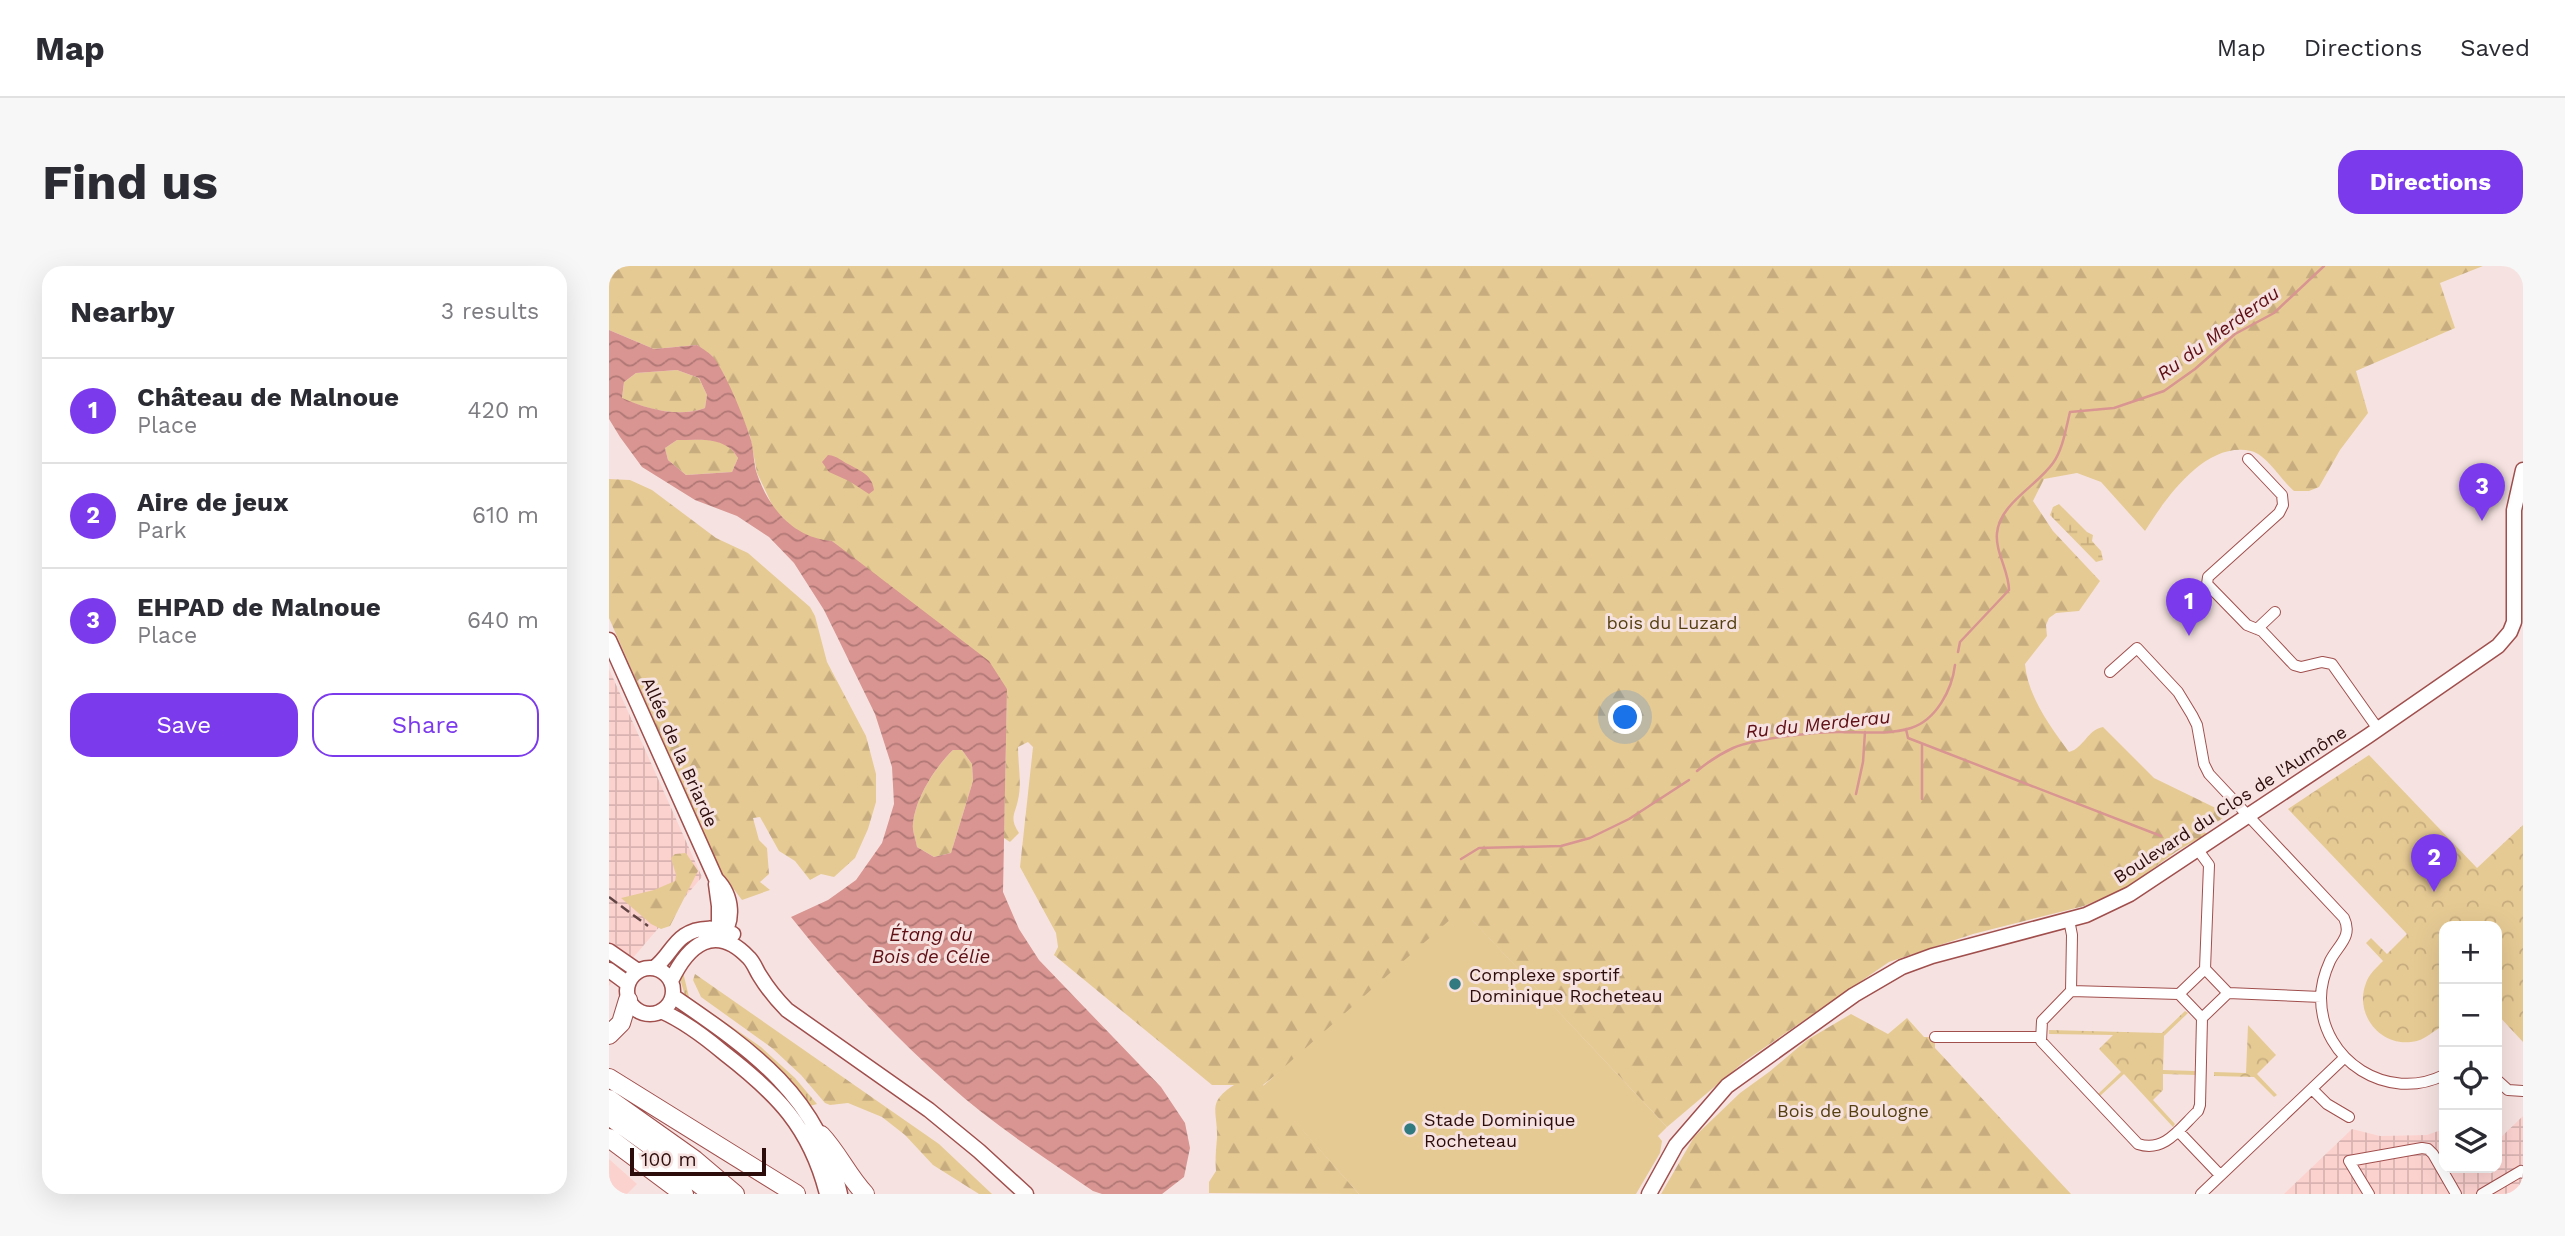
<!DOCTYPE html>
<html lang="en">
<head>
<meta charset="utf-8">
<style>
	:root { --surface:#fff; --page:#f7f7f7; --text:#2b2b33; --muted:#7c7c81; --line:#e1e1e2; --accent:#7c3aed }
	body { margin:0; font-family:"Work Sans",sans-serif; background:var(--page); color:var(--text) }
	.controls { position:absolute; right:21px; bottom:21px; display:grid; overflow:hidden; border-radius:14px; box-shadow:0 7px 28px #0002 }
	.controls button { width:63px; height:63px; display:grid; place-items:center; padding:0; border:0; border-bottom:2px solid var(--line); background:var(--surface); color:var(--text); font:35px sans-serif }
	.scale { position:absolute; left:21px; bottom:18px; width:136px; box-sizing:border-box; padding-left:7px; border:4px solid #2d0d0c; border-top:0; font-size:19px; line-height:24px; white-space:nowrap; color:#2d0d0c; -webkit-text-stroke:5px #f6e3e1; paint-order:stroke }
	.you { position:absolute; left:1017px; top:452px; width:24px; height:24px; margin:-18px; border:5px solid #fff; border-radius:50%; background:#1a73e8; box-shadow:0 0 0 10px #1a73e833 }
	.badge { display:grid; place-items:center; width:46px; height:46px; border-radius:50%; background:var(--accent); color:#fff; font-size:23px; font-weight:700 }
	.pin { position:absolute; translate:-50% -58px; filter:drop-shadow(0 2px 4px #0008) }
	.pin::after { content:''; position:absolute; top:37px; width:24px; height:21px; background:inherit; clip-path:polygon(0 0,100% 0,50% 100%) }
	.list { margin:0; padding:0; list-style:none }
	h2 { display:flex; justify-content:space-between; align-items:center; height:91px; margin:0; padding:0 28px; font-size:30px }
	h2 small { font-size:23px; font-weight:400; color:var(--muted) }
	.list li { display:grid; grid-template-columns:46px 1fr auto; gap:21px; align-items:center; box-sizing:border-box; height:105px; padding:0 28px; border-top:2px solid var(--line) }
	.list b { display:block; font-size:26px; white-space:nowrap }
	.list p { margin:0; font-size:23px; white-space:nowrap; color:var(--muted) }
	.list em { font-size:23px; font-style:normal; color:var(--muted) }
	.actions { display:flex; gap:14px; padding:21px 28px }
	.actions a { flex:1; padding:16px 0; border:2px solid var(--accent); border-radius:21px; text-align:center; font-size:24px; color:var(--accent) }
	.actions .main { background:var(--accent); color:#fff }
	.icon { flex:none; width:38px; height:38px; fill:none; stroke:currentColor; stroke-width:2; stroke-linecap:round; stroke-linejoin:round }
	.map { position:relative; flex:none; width:1914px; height:928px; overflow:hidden; border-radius:21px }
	header { display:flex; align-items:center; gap:42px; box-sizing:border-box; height:98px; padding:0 35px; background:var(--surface); border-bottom:2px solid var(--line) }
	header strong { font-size:33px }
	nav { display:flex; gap:38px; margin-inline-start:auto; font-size:24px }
	.intro { display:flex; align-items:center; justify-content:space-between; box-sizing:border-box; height:168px; padding:0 42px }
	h1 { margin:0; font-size:49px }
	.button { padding:18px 32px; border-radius:21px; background:var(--accent); color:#fff; font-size:24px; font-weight:700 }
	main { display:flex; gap:42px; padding:0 42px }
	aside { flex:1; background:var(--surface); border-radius:21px; box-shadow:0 7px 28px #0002 }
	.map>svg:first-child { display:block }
</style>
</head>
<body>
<header>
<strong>Map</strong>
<nav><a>Map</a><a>Directions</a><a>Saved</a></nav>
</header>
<div class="intro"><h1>Find us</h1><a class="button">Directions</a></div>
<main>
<aside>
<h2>Nearby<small>3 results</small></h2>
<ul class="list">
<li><span class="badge">1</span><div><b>Château de Malnoue</b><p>Place</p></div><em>420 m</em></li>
<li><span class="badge">2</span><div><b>Aire de jeux</b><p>Park</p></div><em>610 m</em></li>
<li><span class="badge">3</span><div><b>EHPAD de Malnoue</b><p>Place</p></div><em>640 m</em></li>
</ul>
<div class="actions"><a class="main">Save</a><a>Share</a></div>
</aside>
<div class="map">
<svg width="1914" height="928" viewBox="0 0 1914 928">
	<defs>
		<pattern id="industrial-grid" width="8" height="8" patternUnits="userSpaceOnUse" patternTransform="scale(1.75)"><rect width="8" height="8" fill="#fcd2cf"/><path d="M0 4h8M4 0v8" fill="none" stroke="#d8b3b1"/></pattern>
		<pattern id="grass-tufts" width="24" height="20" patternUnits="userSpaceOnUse" patternTransform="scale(1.75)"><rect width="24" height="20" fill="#e6ca94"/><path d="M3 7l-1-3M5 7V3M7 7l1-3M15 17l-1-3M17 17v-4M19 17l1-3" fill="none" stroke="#c6ac7e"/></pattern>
		<pattern id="forest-firs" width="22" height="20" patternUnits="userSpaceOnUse" patternTransform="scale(1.75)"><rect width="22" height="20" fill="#e6ca94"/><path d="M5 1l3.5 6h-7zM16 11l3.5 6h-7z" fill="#c6ac7e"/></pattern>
		<pattern id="wetland-marsh" width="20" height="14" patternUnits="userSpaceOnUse" patternTransform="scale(1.75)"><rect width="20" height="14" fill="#e6ca94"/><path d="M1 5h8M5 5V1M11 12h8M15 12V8" fill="none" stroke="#c6ac7e"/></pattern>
		<pattern id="park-crowns" width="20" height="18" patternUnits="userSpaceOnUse" patternTransform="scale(1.75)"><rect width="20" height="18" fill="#e6ca94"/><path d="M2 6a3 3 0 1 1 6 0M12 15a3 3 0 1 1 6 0" fill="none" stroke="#c6ac7e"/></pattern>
		<pattern id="water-waves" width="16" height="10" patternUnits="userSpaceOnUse" patternTransform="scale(1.75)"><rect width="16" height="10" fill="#d99591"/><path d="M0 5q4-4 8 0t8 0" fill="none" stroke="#b07875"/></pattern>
	</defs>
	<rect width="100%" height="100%" fill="#f6e3e1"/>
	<path fill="#fcd2cf" d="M0,893l28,25 -10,10h-18z"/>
	<path fill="url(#industrial-grid)" d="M0,403l93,208 -93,109z
		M1914,850v78h-239l68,-65 28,7 47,-1 17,-6v39h53v-27z"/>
	<path fill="url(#grass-tufts)" d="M74,706l6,25 72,50 34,31 22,26 -7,2 -14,-17 -110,-90 -6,-20z"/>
	<path fill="url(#forest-firs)" d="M0,0h1874l-43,17 15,45 -99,43 12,42 -28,37 -21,37 -10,4h-15c-13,-11 -27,-36 -43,-40 -46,-10 -85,47 -106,80l-44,-49 -24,-9 -33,6 -11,22 20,30 47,50 -21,30 -23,2 -7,5 -3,7 1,11 -22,28c3,33 25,62 44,88 15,-4 18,-22 34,-25l51,51 74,36 -24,18 3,2 -30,17 -51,37 -42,18 -111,28 -84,28 -144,99 -78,66 -196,-208 -208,166 96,109 -150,-1v-11l7,-11c-1,-12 0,-21 1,-33 1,-27 -11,-35 17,-53h-22l-158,-130 4,-8 -2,-14 -36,-66 13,-120 -5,-5 -10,5c0,17 4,37 0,53 -3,15 -9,17 1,33l-9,9 -6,-4 3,-149 -175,-148 -18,-1 -22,-13 -18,-18 -17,-36 -7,-37 -27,-63 -11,-17 -15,-11 -43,4 -45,-19z
		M68,104l22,8 8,17 -2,13c-26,10 -57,1 -83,-9l2,-17 12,-9z
		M68,174c23,0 48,-5 61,18l-6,14 -46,3 -18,-15 -3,-12z
		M0,213l21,1 22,10 64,48 32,15 62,54 5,9 12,46 39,74 10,38v28l-8,27 -13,29 -21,19 -13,-3 -11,6 -15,-19 -16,-10 -19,-34 -7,1 6,22 8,8 2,26 -9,8 10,8 -28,10 -23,-30 -110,-252z
		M344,484h9l10,14 1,17 -22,72 -17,4 -17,-10c-1,-7 -5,-16 -4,-23 2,-25 22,-57 40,-74z
		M77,587l12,18 -28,55 -9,3 -10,-5 -30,-26 33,-8 21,-9 1,-6 -5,-17 4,-4z
		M86,708l244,170 53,50h-13l-46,-29 -28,-30 -23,-18 -34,-14 -18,2 -5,-2 -24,-28 -29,-27 -71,-51 -8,-17z
		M1242,748l37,20 19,-16 17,19h11v11l136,146h-410l33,-57 46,-44 29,-21 38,-32z"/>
	<path fill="url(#wetland-marsh)" d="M1450,238l28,28 6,3 -1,6 9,10 2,9 -7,2 -46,-47 3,-8z"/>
	<path fill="url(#park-crowns)" d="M1760,489l108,113 46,-43v217l-26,-28v-88h-53v99c-10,5 -19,16 -33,17 -32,4 -57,-29 -45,-59 3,-9 10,-15 17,-22l-17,-18 5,-5 16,16 20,-20 -119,-125z
		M1576,745l3,2 -24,23 -1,34 33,1v4l-33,-1v16l-10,10 22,24 -2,3 -49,-53 -24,22 -2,-2 23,-22 -22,-23 14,-14 -64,-1v-4l113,3z
		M1639,759l28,30 -19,19 20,21 -3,2 -20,-20 -40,-1v-4l32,1z"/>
	<path fill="#e6ca94" d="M853,643l205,218 -9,9 4,5 -2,12 -24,41h-277l-96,-108z"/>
	<path fill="url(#water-waves)" fill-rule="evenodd" d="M0,64l45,19 43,-4c6,4 13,8 17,13 12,16 30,59 36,79 4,11 3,25 7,37 12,35 37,64 75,67l157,120 18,28 -4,203 16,37 20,31 122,127 24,36 5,25 -6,29 -22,17h-60l-9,-3c-49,-34 -101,-67 -145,-107 -57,-51 -110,-107 -157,-167l37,-17 28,-20 26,-37 12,-39 -2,-37 -17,-53 -51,-104 -30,-47 -25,-26 -32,-21 -42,-16 -53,-33 -22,-30 -11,-18zM68,104l22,8 8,17 -2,13c-26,10 -58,1 -83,-10l2,-16 12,-9zM68,174c22,0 49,-4 61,18l-6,14 -46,3 -18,-15 -3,-12zM344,484h9l10,14 1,17 -22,72 -17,4 -17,-10c-1,-7 -5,-16 -4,-23 2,-25 22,-57 40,-74z
		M219,189c10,1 13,6 22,10 12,7 22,10 24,25l-5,4 -20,-13 -20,-9 -7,-10z"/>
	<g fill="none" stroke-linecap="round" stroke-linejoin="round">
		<path stroke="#d99591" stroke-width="2.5" d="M1349,386l2,-10 49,-52c0,-19 -14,-38 -12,-57 3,-30 40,-47 56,-70 10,-14 13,-35 17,-51l44,-4 50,-17 31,-22 40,-35 39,-21 50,-47
			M1297,463l2,9 253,98
			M1088,505c11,-9 23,-17 36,-23 24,-10 81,-16 107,-16 22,0 49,3 71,-4 25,-8 41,-38 44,-63
			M1247,528l7,-32 2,-30
			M1313,533v-55
			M852,593l18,-11 82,-2 29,-8 39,-19 60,-39"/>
		<g stroke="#a04f4d" stroke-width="12">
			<path id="street" d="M1639,193l34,36 1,10 -4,8 -71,64 -1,7 40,41 15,6 32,34 7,2 21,-5 10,2 46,65
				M1648,363l18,-17
				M1501,406l27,-24 41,44 14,23 5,10 7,39 5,10 135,144c9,19 -6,27 -14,43 -5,11 -9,25 -9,37 0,63 67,105 123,77
				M1589,584l11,15 -4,104
				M1460,654l3,15 -1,56 -29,30 -1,20 97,103c27,9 42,-16 60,-33l2,-6 2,-87
				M1596,703l23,24 -26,25 -23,-24z
				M1462,725l108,3
				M1619,727l93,4
				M1326,771h106
				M1888,814l11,10 15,1
				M1703,823l15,15 22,13
				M1569,865l42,44
				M1592,928l143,-136
				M1760,928l-20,-33 73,-13 6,1 5,5 23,40
				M1873,928l39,-23 2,2"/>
		</g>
		<g stroke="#a04f4d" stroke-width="17">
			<path id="secondary" d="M0,374l107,239c17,17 19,43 3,61
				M107,618l3,22v31
				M0,685l29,20
				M18 725a23 23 0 1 1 46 0a23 23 0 1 1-46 0Z
				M45,702c13,-9 18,-24 30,-32 14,-10 35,-9 49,-2
				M0,704l19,14
				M62,715c17,-36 44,-59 78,-23 5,5 7,12 11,18 8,13 17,24 27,34l142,100 50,41 47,43
				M64,730c77,53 147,100 167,198
				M52,745c23,10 44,26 63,42 53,41 86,74 103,141
				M1040,928l27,-49 51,-59 127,-91 48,-28 30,-11 154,-41 44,-21 238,-158 130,-90 12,-14 4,-10v-112l9,-40"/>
		</g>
		<g stroke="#a04f4d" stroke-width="20">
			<path id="highway" d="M0,769l12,-12 7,-23
				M0,812l187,116
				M0,833l86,61 40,34
				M0,850l42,30 61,48
				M212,869c17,18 27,41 44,59
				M0,872l75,56"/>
		</g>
		<use href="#street" stroke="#fff" stroke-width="10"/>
		<use href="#secondary" stroke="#fff" stroke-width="14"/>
		<use href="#highway" stroke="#fff" stroke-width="18"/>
		<path stroke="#604342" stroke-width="2.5" stroke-dasharray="10 5" stroke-linecap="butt" d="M0,631l39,29"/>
	</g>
	<g fill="#317a80" stroke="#f6e3e1" stroke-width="2.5">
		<circle cx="846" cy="718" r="7"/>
		<circle cx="801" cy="863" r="7"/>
	</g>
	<g text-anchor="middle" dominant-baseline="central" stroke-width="6" stroke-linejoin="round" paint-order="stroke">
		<g font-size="18" fill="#553f11" stroke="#f6e3e1">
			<text x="1063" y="356">bois du Luzard</text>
			<text x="1244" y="844">Bois de Boulogne</text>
		</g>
		<g font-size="18" fill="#2d0d0c" stroke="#f6e3e1">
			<text transform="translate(71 486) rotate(66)">Allée de la Briarde</text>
			<text transform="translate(1621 538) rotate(-33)">Boulevard du Clos de l'Aumône</text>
		</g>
		<g font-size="18" fill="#2d0d0c" stroke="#f6e3e1" text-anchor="start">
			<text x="860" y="708">Complexe sportif<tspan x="860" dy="21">Dominique Rocheteau</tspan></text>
			<text x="815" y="853">Stade Dominique<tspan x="815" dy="21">Rocheteau</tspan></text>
		</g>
		<g font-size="19" font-style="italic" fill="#5f0e14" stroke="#f6e3e1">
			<text transform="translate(1609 67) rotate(-36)">Ru du Merderau</text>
			<text transform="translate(1209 458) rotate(-6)">Ru du Merderau</text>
			<text x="322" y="668">Étang du<tspan x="322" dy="22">Bois de Célie</tspan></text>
		</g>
	</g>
</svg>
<div class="controls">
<button>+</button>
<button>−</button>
<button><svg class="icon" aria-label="locate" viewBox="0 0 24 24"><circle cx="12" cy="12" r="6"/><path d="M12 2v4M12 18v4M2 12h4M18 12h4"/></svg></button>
<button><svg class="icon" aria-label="layers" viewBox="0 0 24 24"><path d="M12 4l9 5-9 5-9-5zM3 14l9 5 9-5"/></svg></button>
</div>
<div class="scale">100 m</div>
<div class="you"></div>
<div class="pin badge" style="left:1580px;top:370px">1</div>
<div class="pin badge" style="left:1825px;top:626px">2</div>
<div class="pin badge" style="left:1873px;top:255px">3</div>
</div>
</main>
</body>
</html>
